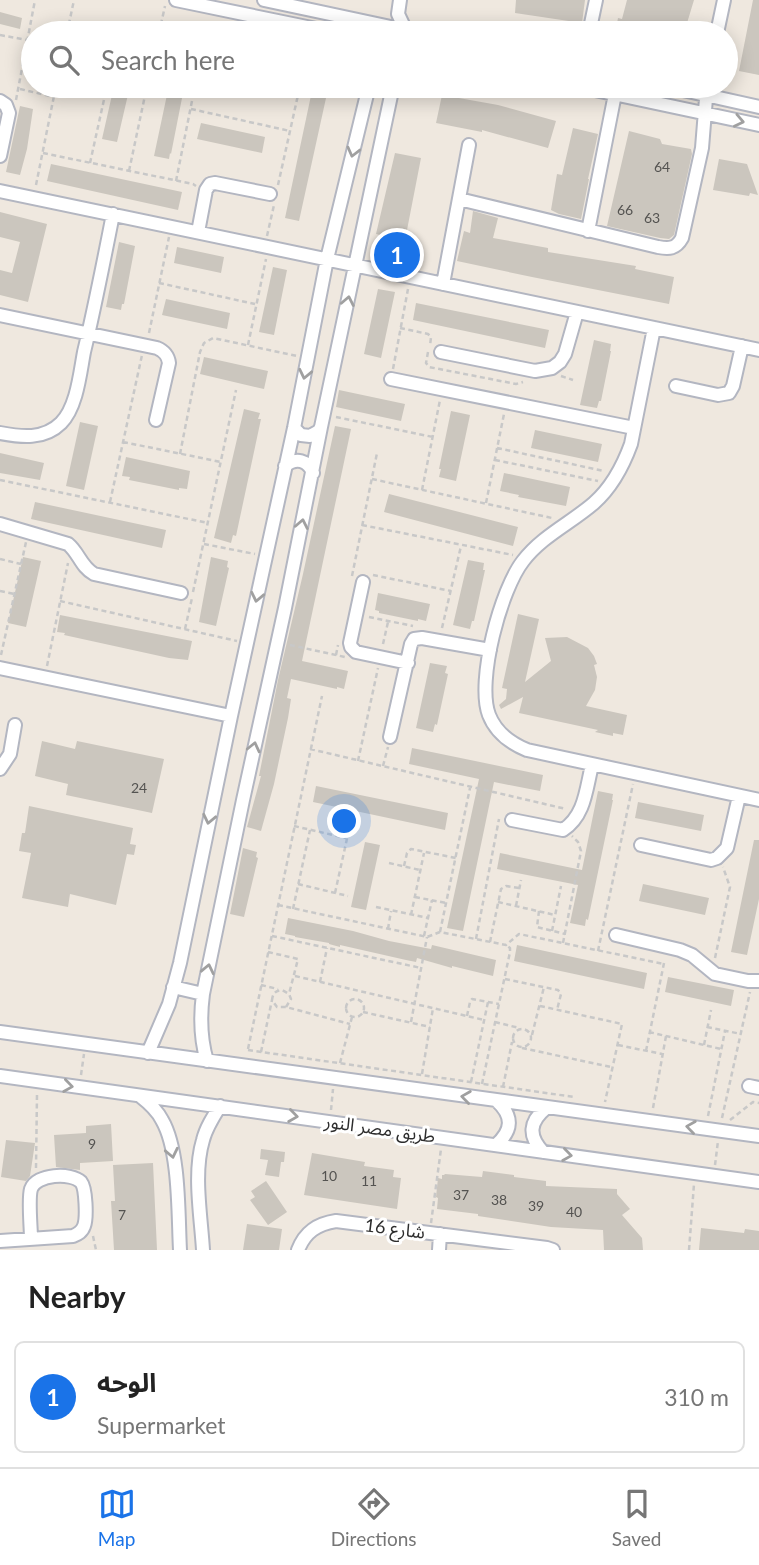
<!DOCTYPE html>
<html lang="en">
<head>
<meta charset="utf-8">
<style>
	:root { --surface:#fff; --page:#f2f2f2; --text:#222; --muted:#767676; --line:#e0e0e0; --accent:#1a73e8 }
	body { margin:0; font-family:Lato,"Noto Sans Arabic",sans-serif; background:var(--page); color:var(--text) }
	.you { position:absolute; left:345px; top:822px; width:24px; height:24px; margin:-18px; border:5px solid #fff; border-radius:50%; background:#1a73e8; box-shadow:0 0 0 10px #1a73e833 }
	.badge { display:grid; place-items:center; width:46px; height:46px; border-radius:50%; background:var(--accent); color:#fff; font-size:23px; font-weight:700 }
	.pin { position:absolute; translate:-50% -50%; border:4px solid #fff; box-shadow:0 2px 7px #0006 }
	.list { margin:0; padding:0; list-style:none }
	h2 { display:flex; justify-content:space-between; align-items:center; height:91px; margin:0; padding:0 28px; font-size:30px }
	h2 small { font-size:23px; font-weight:400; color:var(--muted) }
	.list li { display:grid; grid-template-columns:46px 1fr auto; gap:21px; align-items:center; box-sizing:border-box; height:112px; margin:0 14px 14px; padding:0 14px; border:2px solid var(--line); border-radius:10px }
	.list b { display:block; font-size:26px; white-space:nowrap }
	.list p { margin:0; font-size:23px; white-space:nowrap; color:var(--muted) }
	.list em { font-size:23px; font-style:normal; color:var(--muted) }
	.icon { flex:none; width:38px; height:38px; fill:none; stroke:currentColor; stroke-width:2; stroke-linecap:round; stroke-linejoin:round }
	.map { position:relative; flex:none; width:759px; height:1250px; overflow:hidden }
	.search { position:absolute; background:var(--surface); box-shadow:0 4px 18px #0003; left:21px; right:21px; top:21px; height:77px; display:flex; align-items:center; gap:18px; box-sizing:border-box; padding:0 24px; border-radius:38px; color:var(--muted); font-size:26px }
	.sheet { height:217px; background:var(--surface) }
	nav { display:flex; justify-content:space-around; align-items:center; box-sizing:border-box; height:98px; border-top:2px solid var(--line); background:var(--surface); font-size:19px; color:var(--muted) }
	nav a { display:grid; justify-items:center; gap:4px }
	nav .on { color:var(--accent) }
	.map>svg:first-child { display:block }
</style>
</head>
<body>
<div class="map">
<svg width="759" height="1250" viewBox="0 0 759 1250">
	<rect width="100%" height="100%" fill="#efe8df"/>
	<path fill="#cbc6be" d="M516,0h69l-3,23 -67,-10z
		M627,0h67l-10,33h-69l3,-15 4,1z
		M753,0h6v75l-20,-4z
		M0,12l22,6 -2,11 -20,-5z
		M84,21l19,4v-4l36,8v4h-57z
		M114,86h16l-13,56 -15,-3z
		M313,86l15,3 -29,132 -14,-3z
		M168,90l15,3 -12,61 -1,-1 -1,6 -15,-3z
		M442,95l56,10 58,16 -8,27 -66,-18v2l-46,-9z
		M20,106l13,3 -6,40 -7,26 -14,-3z
		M201,123l64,14 -3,16 -65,-14z
		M573,128l25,6 -10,45h1l-8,40 -22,-5 -8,-4 6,-36 5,1z
		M629,131l31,8 2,5 29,5 1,5 -18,81 -5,4 -9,-1 -53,-12z
		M395,153l26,5 -14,72 -2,-1 -1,9 -4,-1 -1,2 -23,-5z
		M719,159l28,5 11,31 -8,-2 -1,3 -36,-6z
		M51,164l131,28 -4,18 -131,-29z
		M473,211l25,7 -5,20 55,10v4l88,14 -1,3 39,8 -5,27 -137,-27 -75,-16 7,-30 6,2z
		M0,212l47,12 -19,78 -28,-7v-25l12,3 8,-31 -20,-5z
		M119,242l16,4 -11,58h-2l-1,6 -15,-3z
		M177,247l47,10 -3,16 -47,-10z
		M273,267l14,3 -13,65 -15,-3z
		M378,289l17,3 -14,66 -17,-4z
		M166,299l64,14 -3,16 -65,-14z
		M416,303l133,27 -4,18 -132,-28z
		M594,340l17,4 -1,7h1l-10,50h-2l-2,7 -17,-3z
		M204,357l64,14 -4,18 -64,-15z
		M339,390l66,14 -4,17 -65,-14z
		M244,409l16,4 -2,6h3l-25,117 -3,-1 -2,8 -17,-5z
		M451,411l19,4 -14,66 -17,-4 2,-8h-2z
		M80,422l18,4 -14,64 -18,-4z
		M335,426l16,3 -49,232 46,10 -4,18 -7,-2v2l-46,-10 -4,19 4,1 -3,19 -14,66 -13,47 -14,-4 14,-51h-2l19,-96 25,-106z
		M535,430l67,14 -4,18 -67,-14z
		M0,453l44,10 -4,17 -40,-7z
		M126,457l64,14 -3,18 -8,-1v2l-50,-10 1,-3 -8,-1z
		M504,473l66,14 -4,19 -48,-9 1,-2 -19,-4z
		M389,494l129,33 -5,19 -129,-34z
		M35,502l131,28 -4,18 -131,-29z
		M23,557l18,4 -15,66 -18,-4z
		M211,557l17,4 -1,6 2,1 -13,58 -17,-4z
		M468,560l16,3 -1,7h2l-11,51h-2l-2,8 -17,-4z
		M378,593l52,11 -4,17 -8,-2v2l-39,-8v-2l-4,-1z
		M518,614l21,5 -14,63 26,-21 -6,-23 22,-1 21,11 6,8 3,8 -3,1 3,12 -2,13 -9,16 41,9 -4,20 -10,-2v3l-18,-4 3,-2 -79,-17 4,-16 -22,12 -2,-4 7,-6 1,-10 -5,-1z
		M60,615l132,26 -4,19 -19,-2 -105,-23 1,-2 -8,-1z
		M430,663l17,3 -2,7 3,1 -11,51 -2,-1 -2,8 -17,-4z
		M42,741l33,8 2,-8 87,18 -12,54 -86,-18 2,-11 -33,-8z
		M412,748l131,27 -3,16 -46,-9 -31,149 -16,-3 32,-149 -70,-15z
		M316,786l132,27 -3,17 -132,-28z
		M598,791l15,3 -1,6h1l-25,120 -2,-1 -1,7 -15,-3 8,-38 -81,-16 3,-16 82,17z
		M638,802l66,13 -3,16 -66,-13z
		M29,806l104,22 -3,16 6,1 -2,10 -7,-1 -11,51 -46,-11 -2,13 -46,-9 9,-45 -12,-2 3,-18h3z
		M754,840h5v59l-12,56 -16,-3z
		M365,842l15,3 -14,65 -15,-3z
		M243,848l14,4 -1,5 2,1 -14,59 -14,-3z
		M643,884l66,14 -4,17 -66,-14z
		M288,918l65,13 36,10 42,8 1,-4 64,15 -3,16 -41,-10v2l-35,-10 -1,4 -10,-2 -66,-15v2l-11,-3v-1l-34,-6v-1l-10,-2z
		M517,945l130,28 -3,16 -130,-28z
		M668,977l66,13 -3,16 -66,-14z
		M111,1124l2,37 -33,2v7l-24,-3 -2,-32 32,-2v-7z
		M6,1140l29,3 -5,33 -4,5 -25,-4z
		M261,1149l24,3 -1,10h-3l-2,15 -14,-2 3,-15 -8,-1z
		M312,1153l53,9 -1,4 30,4 -1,7 8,1 -4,31 -93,-14z
		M153,1163l4,87h-43l-3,-49h4l-2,-36z
		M483,1171l31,4v2l32,4v5l71,3v5l13,15 -8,6 20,23 1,12h-39l-1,-20 -52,-3 -73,-11v-2l-41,-5 1,-11 -2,-1 2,-19 4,1v-4h2l1,-1 37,3z
		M266,1181l21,31 -19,13 -18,-25 5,-3 -4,-6z
		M247,1224l35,5 -3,21h-36z
		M701,1228l43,5 1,-4 14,2v19h-60z"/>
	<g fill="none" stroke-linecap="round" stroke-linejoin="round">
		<g stroke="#b3b6c1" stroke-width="16">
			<path id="minor" d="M176,0l160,33
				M264,0l155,33
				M400,0l-2,14 8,17 -1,2
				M589,33l7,-33
				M717,33l7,-33
				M576,86l183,39
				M665,86l94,21
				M0,101l6,4 3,8 -9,43
				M0,191l759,159
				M459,199l199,48c11,2 18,2 24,-9l20,-90 5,-62
				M588,231l27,-137
				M198,232l8,-42 4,-6 5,-1 55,11
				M443,284l26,-139
				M0,315l157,33c7,3 11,7 12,15l-13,57
				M654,328l-23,116c-8,22 -19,43 -37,59 -23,20 -52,33 -71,58 -22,28 -47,120 -34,154 7,18 21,28 38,35l232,50
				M441,352l94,19 17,-3 8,-6 5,-8 12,-42
				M391,379l243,49
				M676,386l42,9 11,-2 4,-7 9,-40
				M294,428l7,7 9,1 9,-5 2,-4
				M0,433c21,4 44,7 61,-10 16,-16 19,-50 23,-71 11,-46 20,-92 29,-138
				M285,466c11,-9 23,-6 28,7
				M0,524l68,20c11,9 13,23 26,30l87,19
				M363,582l-13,61 1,4 5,5 52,11
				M0,668l231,48
				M390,737l21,-93 3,-5 8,-1 68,12
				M0,769l10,-15 5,-29
				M512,820l51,10c22,-14 23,-41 29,-65
				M641,845l70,15 6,-2 10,-10 12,-52
				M616,935l64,15 12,5 23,19 33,7h11
				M173,987l30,7
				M0,1032l759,104
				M148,1053l21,-49 11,-41 51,-247 63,-288 33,-169 42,-173
				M207,1061c-7,-23 -7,-44 -4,-67l40,-194 42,-192 36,-181 72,-341
				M0,1076l759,106
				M749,1086l10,2
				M140,1096c9,7 17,14 22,24 18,31 16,94 18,130
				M496,1145c17,-15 17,-29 1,-44
				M543,1152c-15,-16 -14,-30 3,-44
				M0,1241l73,-5c5,-2 9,-4 11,-10 3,-8 2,-38 -3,-44 -10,-10 -45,-8 -50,7 -3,10 0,38 0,50
				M203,1250c-2,-34 -10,-77 0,-110 3,-12 10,-23 17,-34
				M298,1250c7,-18 19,-26 38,-29l211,27 6,2
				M439,1250l1,-16"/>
		</g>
		<path stroke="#c8c8c8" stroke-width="2.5" stroke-dasharray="5 3.5" stroke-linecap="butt" d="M67,33l7,-33
			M159,33l6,-27
			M0,35l27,5
			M265,86l33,7
			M20,89l34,8
			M16,100l19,-100
			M191,109l99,22
			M43,153l150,31 3,2
			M90,163l17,-77
			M129,171l18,-85
			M176,181l19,-95
			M36,185l20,-99
			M278,185l22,-99
			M267,236l7,-31
			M159,283l96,21
			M400,328l28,6 3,3 -1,9
			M149,333l20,-96
			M248,345l18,-86
			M428,352l-2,11 3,4 87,17 7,-2
			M393,369l15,-80
			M561,376l12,4
			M336,417l97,20
			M123,442l98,20
			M497,448l107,23
			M180,454l20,-102 4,-9 9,-5 84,18
			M495,460l103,21
			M372,479l180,39
			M0,480l208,43
			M422,490l18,-90
			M110,502l32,-147
			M486,503l18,-89
			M362,525l151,30
			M204,544l51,10
			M0,559l21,5
			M373,575l78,16
			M352,576l25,-123
			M0,591l14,3
			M193,592l43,-202
			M60,601l177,40
			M369,617l44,9
			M442,628l19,-82
			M185,629l7,-31
			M383,644l5,-22
			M290,645l55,12
			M1,655l25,-113
			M336,655l2,-10
			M47,666l21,-103
			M310,749l256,60
			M358,761l20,-93
			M383,766l5,-19
			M294,826l52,12
			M389,863l31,7
			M404,866l3,-13 4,-4 45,9
			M298,884l50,12
			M335,893l17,-77
			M415,897l31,6
			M498,902l57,13
			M278,905l149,32 13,-5 66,13 13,-11 145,30
			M516,906l5,-26
			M376,907l52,11
			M293,909l17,-79
			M539,911l-2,16 28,7
			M411,915l13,-62
			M388,929l3,-18
			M552,931l9,-45
			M440,932l30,-144
			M272,936l149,32
			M424,936l8,-36
			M476,939l23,-120
			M490,942l11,-53 5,-3 13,2
			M563,943l18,-92 -3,-9 -6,-6
			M598,951l35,-167
			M268,952l30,7 -9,35
			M715,958l15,-71 -7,-20
			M295,976l189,44
			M505,979l53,11 3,4 -4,16
			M320,982l7,-34
			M261,985l17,4
			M346 1008a9 9 0 1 1 18 0a9 9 0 1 1-18 0Z
			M540,1006l82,18 -17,78
			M286,1007l5,-8 -2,-5 -7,-4c-7,1 -9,3 -10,10l5,7h9l64,17
			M363,1012l67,15
			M467,1016l3,-14 2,-3 27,5
			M411,1022l16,-85
			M495,1022l24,6
			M707,1027l34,7
			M513 1038a9 9 0 1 1 18 0a9 9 0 1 1-18 0Z
			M649,1032l72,17
			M532,1035l12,-48
			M618,1045l44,9
			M704,1045l7,-35
			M522,1048l89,19
			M248,1049l74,-353
			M248,1050l326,47
			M646,1051l18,-88
			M261,1052l11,-52
			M340,1063l12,-46
			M422,1074l11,-66
			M81,1075l3,-21
			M471,1082l17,-80
			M482,1084l28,-132v-4l-4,-3
			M503,1087l9,-45
			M653,1108l13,-72
			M331,1110l2,-21
			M708,1116l17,-85
			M722,1118l28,-126
			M730,1120l23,-18 6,1
			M715,1165l3,-24
			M36,1168l1,-74
			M431,1223l10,-74
			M93,1236l3,14
			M689,1250l5,-66"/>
		<use href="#minor" stroke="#fff" stroke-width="12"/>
	</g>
	<defs><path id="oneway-chevron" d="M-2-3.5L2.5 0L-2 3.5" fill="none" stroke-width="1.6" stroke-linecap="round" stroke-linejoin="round" transform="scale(1.75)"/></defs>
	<g stroke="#a0a0a0">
		<use href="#oneway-chevron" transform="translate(739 121) rotate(12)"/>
		<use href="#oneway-chevron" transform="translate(353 152) rotate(104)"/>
		<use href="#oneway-chevron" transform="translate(348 301) rotate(-79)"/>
		<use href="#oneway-chevron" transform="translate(305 374) rotate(102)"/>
		<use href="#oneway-chevron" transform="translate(302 524) rotate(-79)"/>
		<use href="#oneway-chevron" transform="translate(257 597) rotate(102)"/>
		<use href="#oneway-chevron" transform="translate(254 747) rotate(-77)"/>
		<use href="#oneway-chevron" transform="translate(209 819) rotate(102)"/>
		<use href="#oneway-chevron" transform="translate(208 969) rotate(-78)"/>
		<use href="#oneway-chevron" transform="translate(68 1086) rotate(8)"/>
		<use href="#oneway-chevron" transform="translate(466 1097) rotate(-172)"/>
		<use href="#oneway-chevron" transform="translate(293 1116) rotate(8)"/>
		<use href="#oneway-chevron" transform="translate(691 1127) rotate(-172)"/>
		<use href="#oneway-chevron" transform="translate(172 1153) rotate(78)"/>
		<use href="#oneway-chevron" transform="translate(567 1155) rotate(8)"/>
	</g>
	<g text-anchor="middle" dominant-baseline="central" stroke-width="6" stroke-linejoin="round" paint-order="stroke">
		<g font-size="14" fill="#545351">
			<text x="662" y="166">64</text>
			<text x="625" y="209">66</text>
			<text x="652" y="217">63</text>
			<text x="139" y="787">24</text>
			<text x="92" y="1143">9</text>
			<text x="329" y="1175">10</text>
			<text x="369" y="1180">11</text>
			<text x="461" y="1194">37</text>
			<text x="499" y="1199">38</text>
			<text x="536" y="1205">39</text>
			<text x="574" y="1211">40</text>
			<text x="122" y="1214">7</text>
		</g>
		<g font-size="18" fill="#2d2d2d" stroke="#fff">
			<text transform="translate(380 1128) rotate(8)">طريق مصر النور</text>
			<text transform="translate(395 1228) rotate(7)">شارع 16</text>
		</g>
	</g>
</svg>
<div class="you"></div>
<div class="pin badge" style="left:397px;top:255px">1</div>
<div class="search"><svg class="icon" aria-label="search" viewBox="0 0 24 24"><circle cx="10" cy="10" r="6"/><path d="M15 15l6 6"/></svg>Search here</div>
</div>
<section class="sheet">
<h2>Nearby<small></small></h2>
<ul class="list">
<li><span class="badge">1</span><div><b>الوحه</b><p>Supermarket</p></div><em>310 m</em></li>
</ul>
</section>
<nav>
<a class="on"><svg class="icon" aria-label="map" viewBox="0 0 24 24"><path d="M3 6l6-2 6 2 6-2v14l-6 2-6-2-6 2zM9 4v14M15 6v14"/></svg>Map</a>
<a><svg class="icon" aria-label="directions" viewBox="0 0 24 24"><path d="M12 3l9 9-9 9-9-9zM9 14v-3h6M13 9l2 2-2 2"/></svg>Directions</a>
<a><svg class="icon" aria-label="saved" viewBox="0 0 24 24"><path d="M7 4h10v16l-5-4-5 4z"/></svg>Saved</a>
</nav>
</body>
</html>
